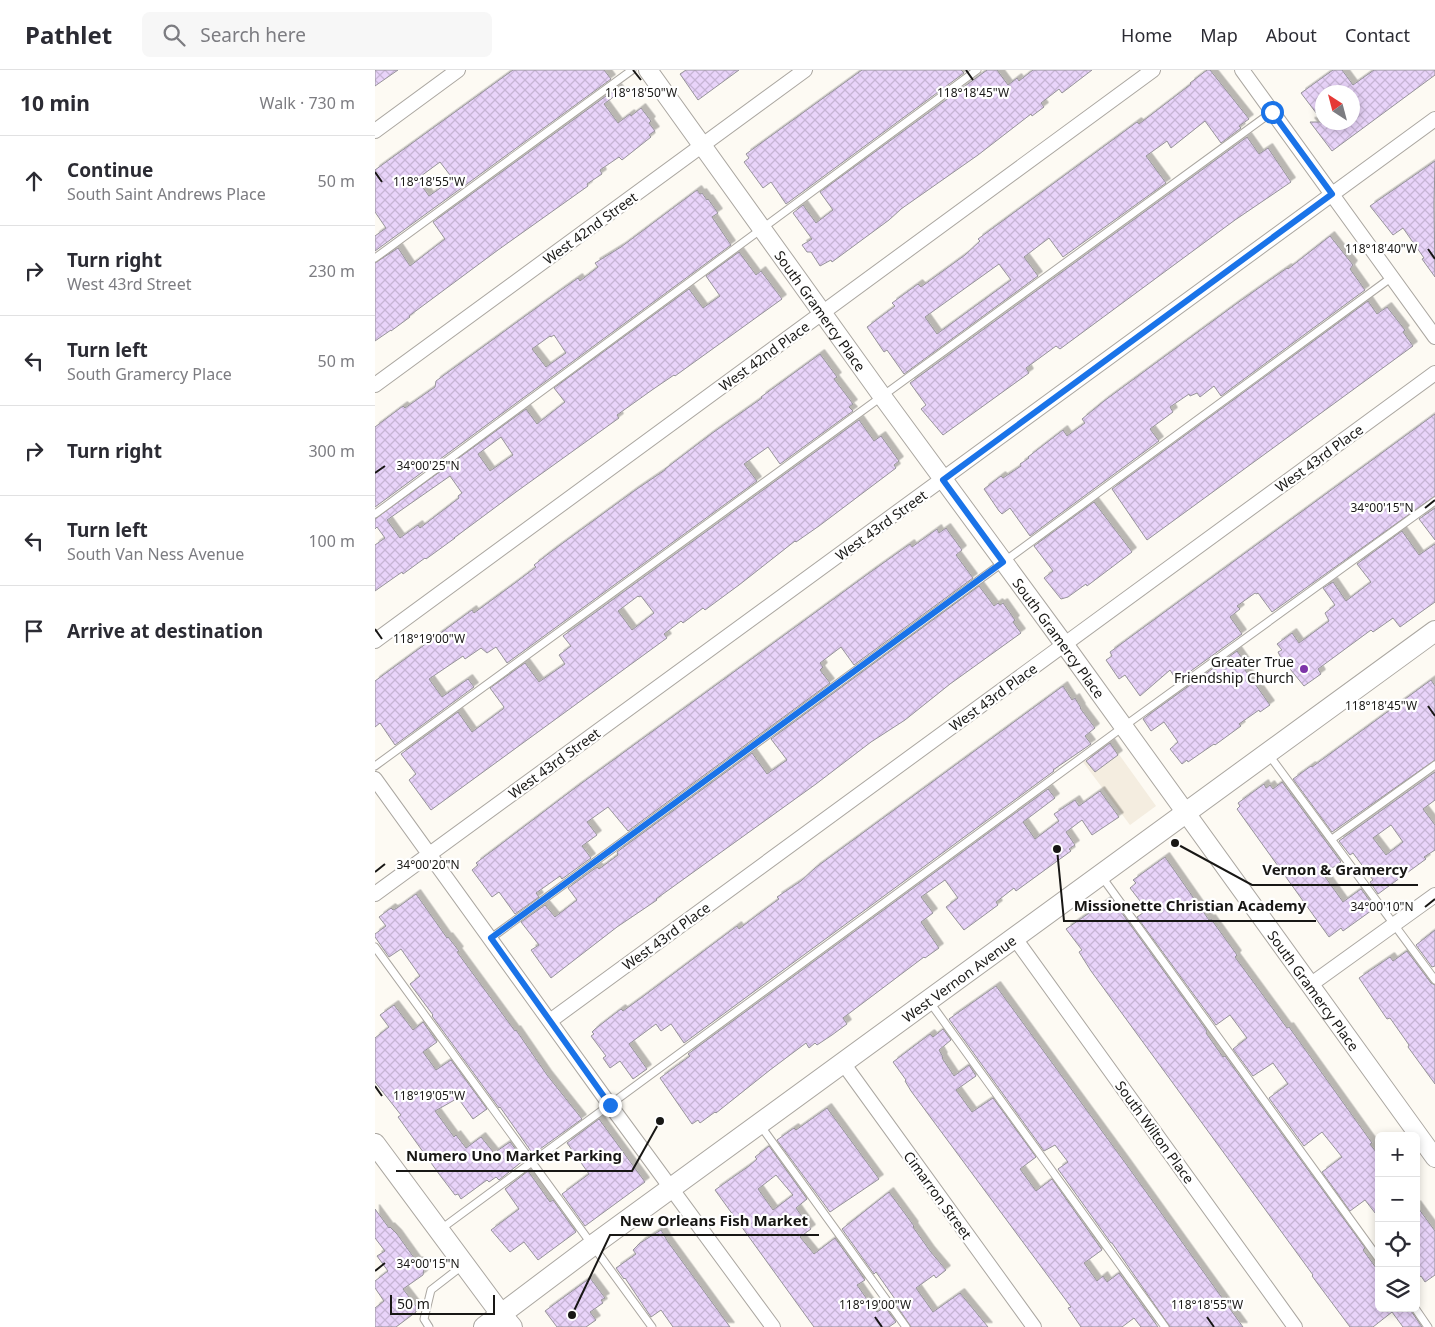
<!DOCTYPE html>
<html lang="en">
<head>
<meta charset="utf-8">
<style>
	:root { --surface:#fff; --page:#f7f7f7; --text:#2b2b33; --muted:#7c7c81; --line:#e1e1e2 }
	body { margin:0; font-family:"Noto Sans",sans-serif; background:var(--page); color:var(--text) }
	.controls { position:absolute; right:15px; bottom:15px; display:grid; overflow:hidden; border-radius:8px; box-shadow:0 2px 8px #0003 }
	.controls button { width:45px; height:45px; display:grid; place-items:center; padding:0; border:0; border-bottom:1px solid var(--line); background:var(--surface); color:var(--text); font:25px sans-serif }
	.compass { position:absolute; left:940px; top:15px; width:45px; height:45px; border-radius:50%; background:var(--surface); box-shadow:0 2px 8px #0003; rotate:324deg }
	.scale { position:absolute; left:15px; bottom:12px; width:105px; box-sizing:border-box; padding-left:5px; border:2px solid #181715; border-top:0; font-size:14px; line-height:18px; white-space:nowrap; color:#181715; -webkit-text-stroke:4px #fff; paint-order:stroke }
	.stop { position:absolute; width:15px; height:15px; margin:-11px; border:4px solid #1a73e8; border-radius:50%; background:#fff }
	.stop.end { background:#1a73e8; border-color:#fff; box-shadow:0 1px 5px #0008 }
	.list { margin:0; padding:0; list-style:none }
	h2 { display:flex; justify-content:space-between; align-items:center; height:65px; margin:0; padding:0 20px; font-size:21px }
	h2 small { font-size:16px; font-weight:400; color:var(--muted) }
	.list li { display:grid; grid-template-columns:32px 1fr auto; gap:15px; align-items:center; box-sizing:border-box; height:90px; padding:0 20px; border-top:1px solid var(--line) }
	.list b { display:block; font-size:19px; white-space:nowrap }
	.list p { margin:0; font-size:16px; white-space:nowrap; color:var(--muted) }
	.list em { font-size:16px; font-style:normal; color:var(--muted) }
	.icon { flex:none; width:28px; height:28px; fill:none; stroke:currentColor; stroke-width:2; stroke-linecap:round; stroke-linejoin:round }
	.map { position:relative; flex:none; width:1060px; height:1257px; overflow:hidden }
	header { display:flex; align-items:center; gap:30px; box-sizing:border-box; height:70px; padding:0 25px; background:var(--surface); border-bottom:1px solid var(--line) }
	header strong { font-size:24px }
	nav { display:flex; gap:28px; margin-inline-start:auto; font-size:18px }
	.search { width:350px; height:45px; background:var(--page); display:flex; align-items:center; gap:12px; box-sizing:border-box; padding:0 18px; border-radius:8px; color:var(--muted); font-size:19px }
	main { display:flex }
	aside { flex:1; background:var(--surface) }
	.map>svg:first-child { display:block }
</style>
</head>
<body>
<header>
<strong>Pathlet</strong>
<div class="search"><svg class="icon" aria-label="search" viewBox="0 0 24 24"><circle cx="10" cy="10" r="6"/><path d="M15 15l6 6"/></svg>Search here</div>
<nav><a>Home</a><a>Map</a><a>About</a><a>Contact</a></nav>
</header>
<main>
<aside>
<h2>10 min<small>Walk · 730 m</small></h2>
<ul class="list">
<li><svg class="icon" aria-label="ahead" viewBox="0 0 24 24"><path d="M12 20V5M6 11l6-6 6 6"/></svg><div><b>Continue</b><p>South Saint Andrews Place</p></div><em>50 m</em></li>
<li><svg class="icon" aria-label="right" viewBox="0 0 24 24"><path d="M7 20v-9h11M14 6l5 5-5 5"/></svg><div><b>Turn right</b><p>West 43rd Street</p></div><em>230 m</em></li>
<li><svg class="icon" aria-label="left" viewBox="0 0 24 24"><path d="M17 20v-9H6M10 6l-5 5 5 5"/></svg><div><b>Turn left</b><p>South Gramercy Place</p></div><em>50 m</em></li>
<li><svg class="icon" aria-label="right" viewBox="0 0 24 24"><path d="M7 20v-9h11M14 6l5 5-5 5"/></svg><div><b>Turn right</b></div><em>300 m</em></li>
<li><svg class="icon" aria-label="left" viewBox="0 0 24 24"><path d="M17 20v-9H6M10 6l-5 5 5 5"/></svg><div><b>Turn left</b><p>South Van Ness Avenue</p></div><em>100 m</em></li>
<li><svg class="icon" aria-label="arrive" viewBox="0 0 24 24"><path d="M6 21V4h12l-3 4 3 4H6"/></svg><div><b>Arrive at destination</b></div></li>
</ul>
</aside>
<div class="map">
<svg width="1060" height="1257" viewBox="0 0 1060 1257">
	<defs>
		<pattern id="building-cross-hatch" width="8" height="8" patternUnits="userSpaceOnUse" patternTransform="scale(1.25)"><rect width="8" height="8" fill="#e9d4fa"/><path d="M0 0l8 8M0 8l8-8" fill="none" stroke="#c7b5d5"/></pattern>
		<filter id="shadow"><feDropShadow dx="4.5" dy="-4.5" stdDeviation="0" flood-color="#0004"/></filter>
	</defs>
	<rect width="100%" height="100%" fill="#fdfaf3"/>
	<path fill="#f4ede0" d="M735,672l46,64 -26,19 -47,-63z"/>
	<path fill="url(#building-cross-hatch)" stroke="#97949a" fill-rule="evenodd" filter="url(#shadow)" d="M0,0h23l-23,16z
		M138,0h91l7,9 -236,172v-15l11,-8 -11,-16v-42zM65,92l13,17 -24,17 -12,-17z
		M311,0h53l-41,30 -18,-26z
		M487,0h99l3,3 -178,131 -15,-22 -8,6 -19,-26 5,-4 -3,-4z
		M612,0h10l11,15 9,-7 2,3 14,-11h59l-30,23 -3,-4 -18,14 3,4 -12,9 -1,-2 -53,41 -77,54 -12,11 -57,42 -1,-2 -11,6 -9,-14h-4l-5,-7 10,-6 -19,-26 10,-8 13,18 17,-13 -13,-18z
		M832,0h3l39,49 -10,7 2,2 -20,15 -16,-22 -34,27 -4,-7 -21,15 20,27 -103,74 -14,-19 -25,19 14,19 -134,98 -17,-24 -3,2 -17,-25 28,-21 -3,-3 26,-19 3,3 44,-32 15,-14 -2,-2 159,-117 2,2 34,-26 18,-14 -1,-1zM624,194l12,16 -74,54 -12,-17z
		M958,0h9l11,15 21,-15h61v5l-103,76 -22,-29h43v-30h-12l-5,-6 -10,6h-3v30l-22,-29z
		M242,18l3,4 -16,12 14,19 12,-9 1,2 10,-8 10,13 -2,2 6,8 -6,4 2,2 -29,23 -3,-3 -19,13 2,4 -15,10 1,2 -90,64 -89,66 1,1 -19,14v-1l-16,11v-78l23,-15 12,18 35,-27 -12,-17z
		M872,67l12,17 9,-6 23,34 -56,38 -175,129 -4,-3 -30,22 3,5 -86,62 -22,-26 5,-4 -16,-22z
		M1060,91l-1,43 1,73 -13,-18 2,-1 -21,-30 -10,7 -23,-29z
		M322,120l3,4 2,-1 5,7 1,-1 10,14 -6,4 19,28 -356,262v-80l28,-21 2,2 30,-21 1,-6 125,-91 17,-12 2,3 18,-14 -3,-4 26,-16zM179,265l12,18 -20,14 -14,-18 18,-13 1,1z
		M955,166l23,29 -3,4 15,21 -144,106 -7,-10 -14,11 -3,-4 -7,3 -1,-2 -19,13 3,5 -23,17 9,12 -129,95 -20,-28 -8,6 -3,-3 -15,-22 17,-13 2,2 18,-12 -1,-2 9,-6 -1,-1 35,-27 4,6 18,-13 -3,-4 22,-18 132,-97 51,-36 1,1z
		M364,182l17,23 5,-4 21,28 -107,77 -1,-1 -22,15 -35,25 2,3 -103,74 -62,46h1l-29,21 -1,-1 -22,16 -1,-2 -27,19v-46l10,-7 -8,-11 -2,2v-10l151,-110 11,15 28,-22 -11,-14 135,-99 14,19 17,-12 -14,-20zM126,367l12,18 -23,16 -12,-17zM75,406l12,17 -4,3 1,2 -39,30 -2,-3 -18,13 -13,-18z
		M993,231l9,13 10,-7 18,23 -2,2 10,14 -266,194 -35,-51z
		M445,284l17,23 -3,2 19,25 -4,3 4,4 -73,53 -12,-17 -24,17 13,17 -250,182 -11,-16 -9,6 -6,-5 -16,11 -2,-3 -34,23 13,18 26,-18 6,8 -79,58 -15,-22 -5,4v-46l97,-71 2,3 41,-30 21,-16 -2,-2 18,-14 82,-60 31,-21v-1l46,-35 51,-36 -1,-1z
		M1060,344v82l-163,116 -14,-19 -1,1 -2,-1 -18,13 3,3 -10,8 12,17 -65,47 -7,-11 -30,26 -15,-21 -6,4 -13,-19 6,-4 -2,-4z
		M484,350l15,21 7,-5 18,25 -5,4 2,3 -77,58 -23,16 -1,-1 -56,44 -34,25 -2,-2 -20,15 -2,-2 -17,13 3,4 -236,172 -22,-30 7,-6 -15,-20 57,-42 14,20 31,-23 1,-2 -14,-19 35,-25 14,19 26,-18 -6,-9 12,-9 -8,-10zM263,526l1,1 2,-1 13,17 -22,17 -14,-19z
		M719,432l38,50 -45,34 -1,-2 -18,13 -7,2 -17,-21 9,-7 -19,-25z
		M1060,438v32l-16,-21z
		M571,458l16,22 -6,5 17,23 -119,87 -13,-18 -21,16 3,4 -3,3 10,13 -202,148 -20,-24 -21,15 10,13 -15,11 9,12 -29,21 -2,-3 -24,17 3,4 -24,17 -16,-22 -7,5 -20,-27 6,-5 -2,-2 99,-75 297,-217 38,-27 2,3 25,-18 2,4z
		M1027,461l17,24 16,-11v58l-35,25 -7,-9 -20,14 -2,-2 -53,39 3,5 -17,12 -23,-28 -3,-6 4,-2 -5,-6 15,-11 7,10 30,-22 -4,-8 10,-8 -12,-17 10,-6 13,19 25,-19 -14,-18z
		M604,516l15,20 4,-3 2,2 3,-2 12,17 -2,2 8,11 -71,51 -45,36 -34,22 -55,42 -160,115 1,1 -40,27 -66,51 -20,-28 8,-5 -18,-23 24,-17 10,12 22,-17 -9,-12 29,-21 2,2 19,-14 -1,-3 135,-99 15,21 20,-14 -16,-21z
		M862,581l10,14 -2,1 2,3 -2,1 25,35 -10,7 -1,-2 -20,14 2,2 -26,19 -1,-1 -26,18 -1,-2 -5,4 -12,-15 8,-7 -14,-20 -13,9 -8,-12z
		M1056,610l4,6v74l-103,72 -39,-53 18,-13 1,1z
		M688,616l9,14 3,-2 6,10h-1l15,20 -10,8 6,8 -38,26 1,1 -370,272 -13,-19 -10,7 -5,-7 -27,20 18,25 -14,10 -13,-18 -10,7 -7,-10 3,-2 -15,-20 3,-2 -2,-2 3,-3 26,-20 2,2 18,-13 96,-72 2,3 17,-13 23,-17 -2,-2 24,-16 14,-13z
		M735,673l8,12 -23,17 -9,-11z
		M1060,702v28l-12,9 12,16v25l-11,7 2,2 -48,35 -8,-12 3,-2 -20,-27 -3,2 -11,-14zM1016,755l12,17 -17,13 -13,-17z
		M907,712l59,80 -18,12 20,28 18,-13 14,19 -32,23 -2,-3 -12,9 -92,-128 3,-3 -2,-3 26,-19 2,4 4,-3 3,4z
		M673,719l7,9 -32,24 12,17 24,-18 -5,-7 21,-14 4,6 21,-15 19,26 -27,18 -10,-15 -16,12 9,13 -6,4 2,2 -55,40 -2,-3 -18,14 2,3 -34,25 -18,-23 12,-9 -13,-18 -24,17 12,16 -12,9 18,26 -14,10 -1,-1 -81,61 4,6 -15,11 -15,10 -2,-2 -6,5 -3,-5 -36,27 -54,43 -1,-1 -15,11 -2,-3 -6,4 -32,-46 30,-22 -2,-2z
		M790,787l44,63 2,-1 26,36 -2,2 52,71 2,-1 83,116 -2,1 9,12v62l-14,-18 -15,11 -28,-39 20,-15 -20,-25 -18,14 -35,-48 19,-14 -15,-21 -20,13 -20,-27 14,-11 -17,-23 -14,10 -79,-108 10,-7 -17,-22 6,-5 -3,-3z
		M41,824l31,44 1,-1 11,14 -2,1 58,79 1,-1 31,45 35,44 -49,35 -33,-47 -1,1 -67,-92 1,-1 -23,-31 10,-8 -19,-27 -12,8 -14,-20v-3l11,-8 -7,-9 12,-9 2,2 4,-2z
		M736,828l96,133 -1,2 17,24 2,-1 140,192 -2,2 16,22v36h30l13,19h-19l-11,-15 -19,15h-23l-38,-51 1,-1 -222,-304 -12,-19 3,-2 -16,-21z
		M1060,860v36l-3,1 -16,-22z
		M1032,881l24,32 4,2v99l-27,-37 1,-2 -19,-27 -3,1 -28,-41 31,-21 3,4z
		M621,916l130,178 117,163h-73l-58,-84h-1l-53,-74 10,-7 -13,-17 -11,6 -95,-132z
		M19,935l19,25 10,-8 14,20 -14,10 13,18 15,-10 36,49 -14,10 -15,-21 -23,13 19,26 2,-2 10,13 15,-11 13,16 16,-11 14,18 -25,20 -3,-3 -7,5 -2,-2 -26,19 -3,-5 -3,1 -16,-21 -41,-57 3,-2 -26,-33v-44l14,-11 -9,-12z
		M568,959l8,11 -12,10 4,7 -1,1 12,18 15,-11 7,11 -20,14 16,22 21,-14 43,59 -16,12 16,22 16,-12 50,71 -18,13 13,18 6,-5 4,6 12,-9 39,54h-17l-7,-9 -12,9h-41l-13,-19 3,-1 -160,-216 -6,-10 1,-1 -13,-18 37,-28 3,3z
		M452,1038l52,71 -49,33 -53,-72 17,-12 2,2z
		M224,1049l46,63 -60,44 -23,-32 27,-20 -22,-31z
		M394,1076l38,53 -11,9 15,21 -11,8 14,17 21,-16 30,42 -8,5 14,20 6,7 8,-5 11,15 -7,5h-75l-99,-137 34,-24 8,-7 -2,-2zM401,1105l17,20 -20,15 -15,-21z
		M153,1101l22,31 3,-2 23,32 -38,28 -14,-18 -14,10 -19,-22 28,-21 -14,-20z
		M514,1122l25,34 -1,1 17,24 16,19 -10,8 -2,-3 -18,13 17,24 27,-19 28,34h-77l-18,-27 2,-1 -19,-27 -2,2 -32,-45z
		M1041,1135l19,26v44l-10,7 -4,-6 -5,3z
		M0,1139l14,19 1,-1 7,7 20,28 1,-1 6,8 -1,6 -20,14 13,17v6l-20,15h-21v-19l9,-7 -9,-13v-7l13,-10 -11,-15 8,-5 -10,-13z
		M286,1160l7,12 62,85h-57l-12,-17 -10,7 -26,-39 -1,1 -8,-11 20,-14 -3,-4 7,-7z
		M215,1208l15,20 -4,2 2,3 -13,9 6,8 -10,7h-29l-12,-16z"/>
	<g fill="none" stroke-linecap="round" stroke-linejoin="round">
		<g stroke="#aba7a1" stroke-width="9">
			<path id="service" d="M0,188l257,-188
				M0,444l602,-444
				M894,685l166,225
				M0,696l897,-654
				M957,769l103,-74
				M727,807l277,382
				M116,868l901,-661
				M0,877l277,380
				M554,931l236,326
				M385,1055l146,202
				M66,1159l682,-502 312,-226
				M1040,1238l13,19
				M54,1257l-5,-8 7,-29 31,-24"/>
		</g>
		<g stroke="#aba7a1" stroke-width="16">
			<path id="minor" d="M867,0l193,267
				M0,61l83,-61
				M0,315l430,-315
				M0,571l778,-571
				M0,709l235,326 163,222
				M0,824l1060,-775
				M639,867l281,390
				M935,915l125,-90
				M175,951l885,-648
				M468,993l191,264"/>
		</g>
		<g stroke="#aba7a1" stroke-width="20">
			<g id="tertiary">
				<path id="s1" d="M273,0l234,326 182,248 371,514"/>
			</g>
		</g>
		<g stroke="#aba7a1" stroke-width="22">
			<g id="secondary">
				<path d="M0,1074l126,170 11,13"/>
				<path id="s2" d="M109,1257l109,-82 842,-614"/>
			</g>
		</g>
		<use href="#service" stroke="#fff" stroke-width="7"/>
		<use href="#minor" stroke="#fff" stroke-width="14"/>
		<use href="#tertiary" stroke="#fff" stroke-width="18"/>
		<use href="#secondary" stroke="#fff" stroke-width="20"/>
	</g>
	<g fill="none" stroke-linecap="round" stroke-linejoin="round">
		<path stroke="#1a73e8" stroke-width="6" d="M235,1035l-119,-167 512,-376 -60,-82 389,-286 -60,-82"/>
	</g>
	<path fill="none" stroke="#181715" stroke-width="2" d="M258,0l8,10M591,0l7,10M0,102l7,10M1053,179l7,10M0,403l10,-7M1050,438l10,-8M0,559l7,10M1053,636l7,10M0,802l10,-8M1050,837l10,-8M0,1016l7,10M0,1201l10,-8M500,1247l7,10M832,1247l7,10"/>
	<circle fill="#7d35a8" stroke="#fff" stroke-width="2" cx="929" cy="599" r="5"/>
	<g text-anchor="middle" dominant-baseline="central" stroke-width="4.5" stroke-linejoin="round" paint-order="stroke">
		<g font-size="14" fill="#181715" stroke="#fff">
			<text transform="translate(215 158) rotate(-36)">West 42nd Street</text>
			<text stroke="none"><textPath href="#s1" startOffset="296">South Gramercy Place</textPath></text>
			<text transform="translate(389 286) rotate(-36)">West 42nd Place</text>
			<text transform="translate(944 388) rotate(-36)">West 43rd Place</text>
			<text transform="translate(506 455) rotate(-36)">West 43rd Street</text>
			<text stroke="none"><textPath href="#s1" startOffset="701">South Gramercy Place</textPath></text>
			<text transform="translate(618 627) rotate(-36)">West 43rd Place</text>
			<text transform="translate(179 693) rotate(-36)">West 43rd Street</text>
			<text transform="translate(291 866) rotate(-36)">West 43rd Place</text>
			<text stroke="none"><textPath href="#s2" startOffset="589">West Vernon Avenue</textPath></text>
			<text stroke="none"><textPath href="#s1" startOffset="1136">South Gramercy Place</textPath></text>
			<text transform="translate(780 1062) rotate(54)">South Wilton Place</text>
			<text transform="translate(563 1125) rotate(54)">Cimarron Street</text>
		</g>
		<g font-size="14" fill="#181715" stroke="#fff" text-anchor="end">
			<text x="919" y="591">Greater True<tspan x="919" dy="16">Friendship Church</tspan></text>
		</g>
	</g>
	<g font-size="12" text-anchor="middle" fill="#181715" stroke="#fff" stroke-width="4.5" stroke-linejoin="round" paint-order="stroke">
		<text x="266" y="27">118°18'50"W</text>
		<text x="598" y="27">118°18'45"W</text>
		<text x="54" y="116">118°18'55"W</text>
		<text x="1006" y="183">118°18'40"W</text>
		<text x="53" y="400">34°00'25"N</text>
		<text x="1007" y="442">34°00'15"N</text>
		<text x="54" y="573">118°19'00"W</text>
		<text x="1006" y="640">118°18'45"W</text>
		<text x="53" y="799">34°00'20"N</text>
		<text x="1007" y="841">34°00'10"N</text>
		<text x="54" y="1030">118°19'05"W</text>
		<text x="53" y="1198">34°00'15"N</text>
		<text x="500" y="1239">118°19'00"W</text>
		<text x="832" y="1239">118°18'55"W</text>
	</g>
	<path fill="none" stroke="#181715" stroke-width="2" d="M800 773L877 815H1043M682 779L689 851H941M285 1051L257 1101H21M197 1245L235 1165H444"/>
	<g fill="#181715" stroke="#fff" stroke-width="2">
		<circle cx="800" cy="773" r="5"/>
		<circle cx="682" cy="779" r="5"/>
		<circle cx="285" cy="1051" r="5"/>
		<circle cx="197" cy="1245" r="5"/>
	</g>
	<g font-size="15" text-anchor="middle" font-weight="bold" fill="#181715" stroke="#fff" stroke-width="4.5" stroke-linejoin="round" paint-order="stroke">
		<text x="960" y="805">Vernon &amp; Gramercy</text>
		<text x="815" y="841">Missionette Christian Academy</text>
		<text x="139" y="1091">Numero Uno Market Parking</text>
		<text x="339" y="1156">New Orleans Fish Market</text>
	</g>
</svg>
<div class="controls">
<button>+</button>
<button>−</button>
<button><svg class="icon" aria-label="locate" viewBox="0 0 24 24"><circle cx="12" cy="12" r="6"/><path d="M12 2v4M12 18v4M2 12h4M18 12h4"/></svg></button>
<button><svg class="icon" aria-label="layers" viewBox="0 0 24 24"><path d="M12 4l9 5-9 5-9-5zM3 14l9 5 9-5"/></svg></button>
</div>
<svg class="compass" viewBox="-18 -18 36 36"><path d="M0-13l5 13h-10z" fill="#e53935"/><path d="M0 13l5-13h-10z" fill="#7c7c81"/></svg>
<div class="scale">50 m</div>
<div class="stop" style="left:897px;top:42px"></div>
<div class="stop end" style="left:235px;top:1035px"></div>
</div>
</main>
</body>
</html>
